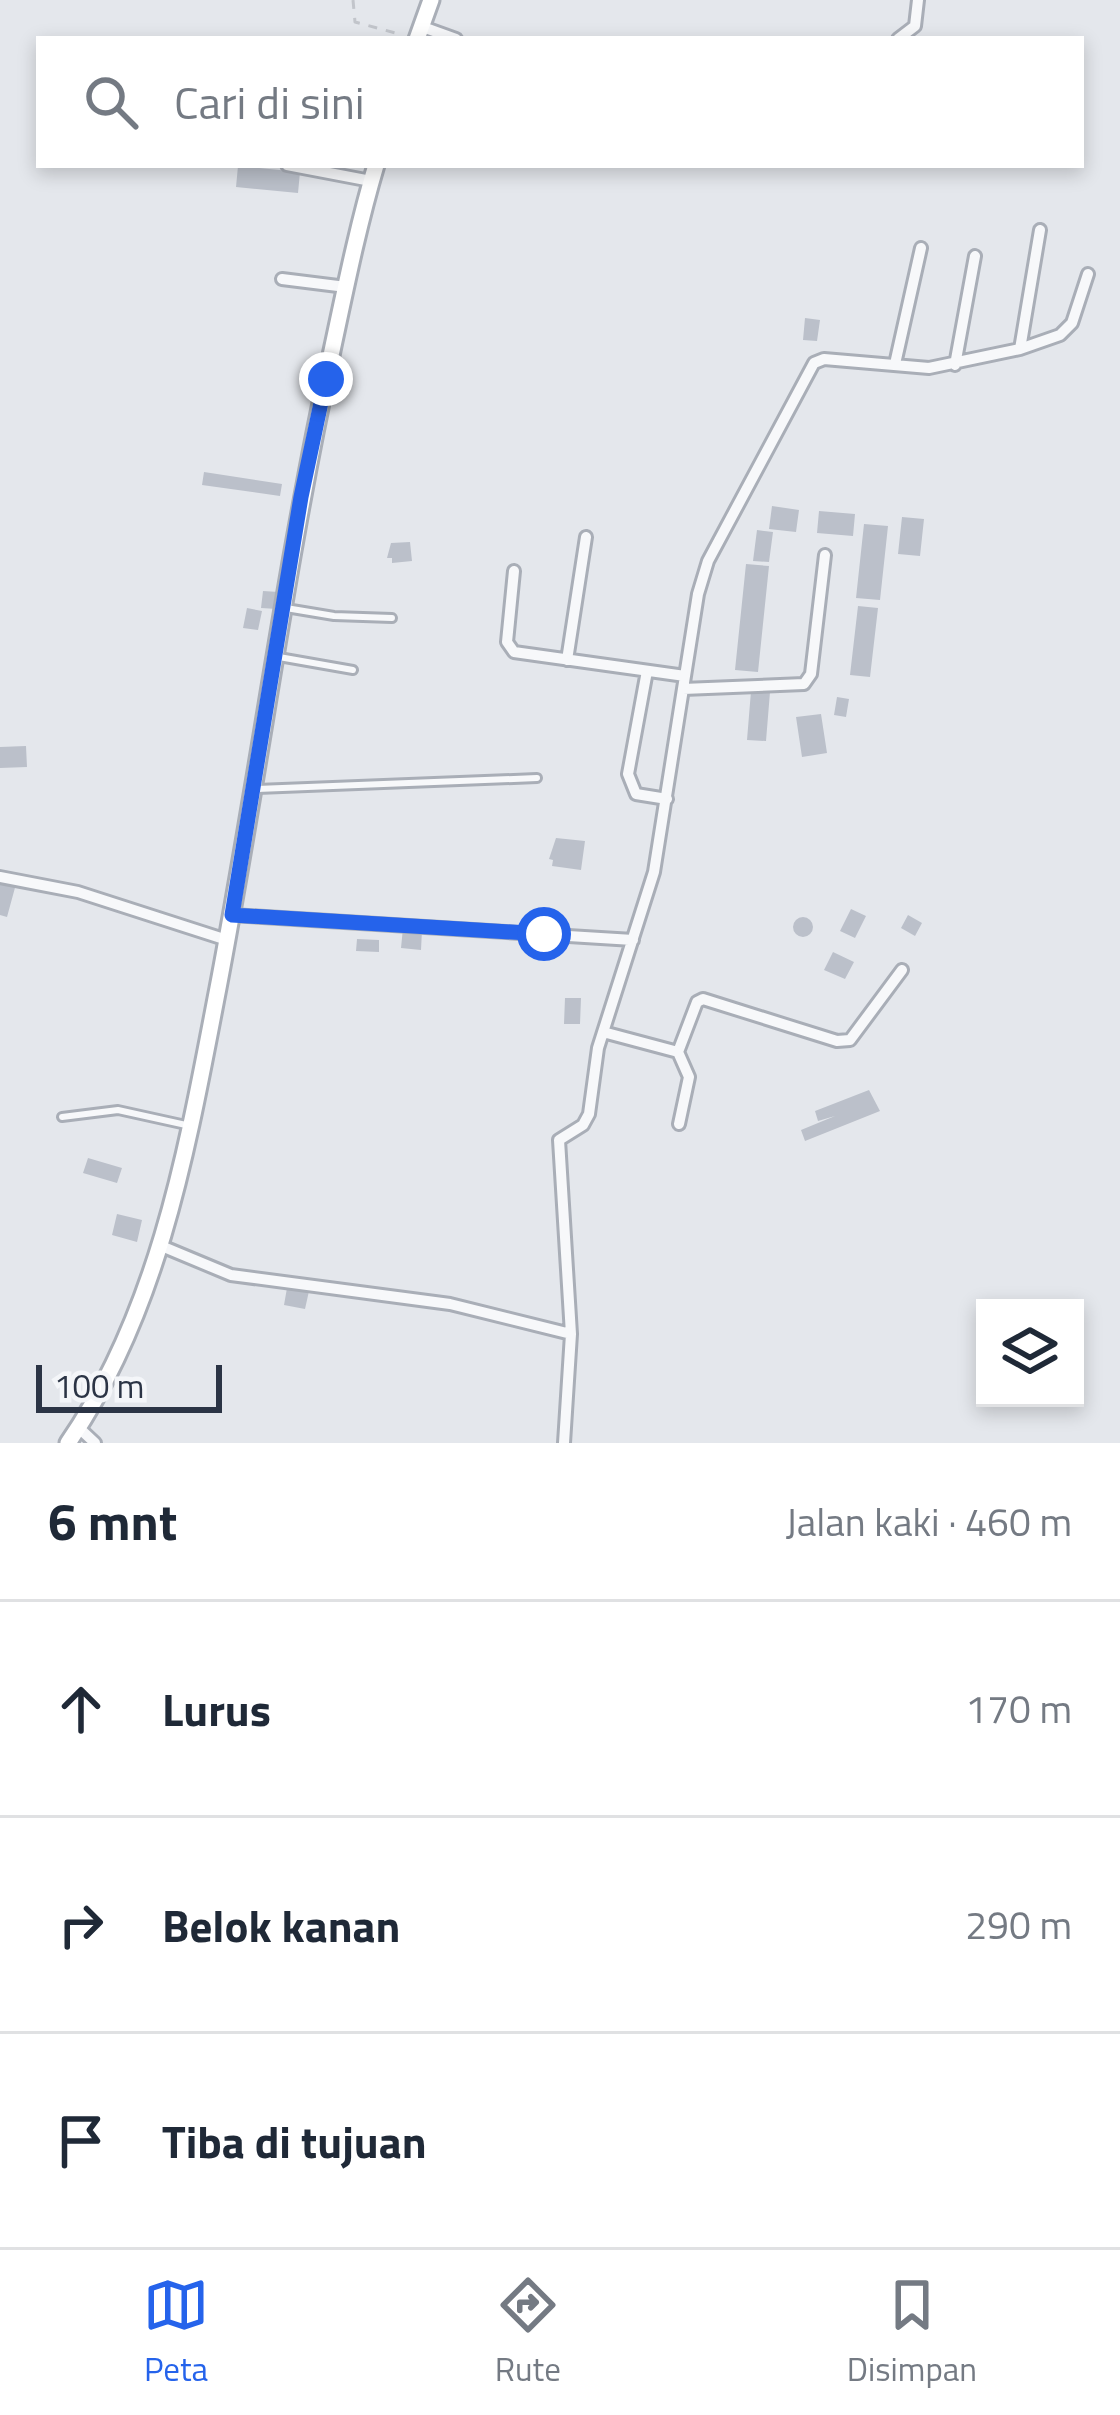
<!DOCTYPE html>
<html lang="id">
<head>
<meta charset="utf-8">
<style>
	:root { --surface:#fff; --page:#f6f6f7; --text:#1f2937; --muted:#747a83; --line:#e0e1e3; --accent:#2563eb }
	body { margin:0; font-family:"Titillium Web",sans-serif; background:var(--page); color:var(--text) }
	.controls { position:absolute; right:36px; bottom:36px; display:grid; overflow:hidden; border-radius:0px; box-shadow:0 6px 18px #0003 }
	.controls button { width:108px; height:108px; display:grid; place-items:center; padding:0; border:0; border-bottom:3px solid var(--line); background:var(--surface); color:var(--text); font:60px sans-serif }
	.scale { position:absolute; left:36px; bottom:30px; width:186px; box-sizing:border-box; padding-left:12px; border:6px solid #2b3445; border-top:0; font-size:33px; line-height:42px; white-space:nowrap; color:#2b3445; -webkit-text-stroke:9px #f4f6f9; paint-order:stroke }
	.stop { position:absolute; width:36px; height:36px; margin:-27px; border:9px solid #2563eb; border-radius:50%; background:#fff }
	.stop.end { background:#2563eb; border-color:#fff; box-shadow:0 3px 12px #0008 }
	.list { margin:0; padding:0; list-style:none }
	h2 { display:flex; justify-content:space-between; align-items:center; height:156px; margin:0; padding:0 48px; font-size:51px }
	h2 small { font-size:39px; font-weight:400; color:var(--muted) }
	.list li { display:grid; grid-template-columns:78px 1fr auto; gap:36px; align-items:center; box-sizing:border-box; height:216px; padding:0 48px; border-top:3px solid var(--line) }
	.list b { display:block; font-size:45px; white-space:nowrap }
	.list em { font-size:39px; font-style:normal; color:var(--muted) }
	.icon { flex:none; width:66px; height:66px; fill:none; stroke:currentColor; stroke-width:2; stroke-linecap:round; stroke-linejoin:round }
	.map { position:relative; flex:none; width:1120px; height:1443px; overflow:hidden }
	.search { position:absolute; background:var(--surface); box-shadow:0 6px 18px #0003; left:36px; right:36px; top:36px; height:132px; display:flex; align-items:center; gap:30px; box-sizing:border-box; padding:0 42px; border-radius:0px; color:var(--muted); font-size:45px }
	.sheet { height:804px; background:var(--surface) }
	nav { display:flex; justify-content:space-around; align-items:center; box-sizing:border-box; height:168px; border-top:3px solid var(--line); background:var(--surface); font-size:33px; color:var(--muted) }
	nav a { display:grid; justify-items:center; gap:6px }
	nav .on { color:var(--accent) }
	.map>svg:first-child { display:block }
</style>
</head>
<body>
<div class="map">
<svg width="1120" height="1443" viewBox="0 0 1120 1443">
	<rect width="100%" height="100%" fill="#e4e7ec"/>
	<path fill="#bbc0ca" d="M238,166l62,6 -2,21 -62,-6z
		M805,318l15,2 -3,21 -14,-1z
		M204,472l78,12 -2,12 -78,-11z
		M772,506l27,4 -3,22 -27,-3z
		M819,511l36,3 -2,22 -36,-3z
		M902,517l22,2 -4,37 -22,-2z
		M864,524l24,2 -8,74 -24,-2z
		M757,530l16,2 -4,30 -16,-1z
		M410,542l2,19 -20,2v-5h-5l4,-15z
		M746,564l23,2 -11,106 -23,-2z
		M263,591l16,1 -2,17 -16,-1z
		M858,606l20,2 -8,69 -20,-2z
		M247,608l15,3 -4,19 -15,-2z
		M751,691l19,1 -4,49 -19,-1z
		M837,697l12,2 -3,18 -12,-2z
		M821,714l6,39 -25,4 -6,-40z
		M26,746l1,21 -27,1v-21z
		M556,838l29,3 -4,29 -29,-4 1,-6 -4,-1z
		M0,880l16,4 -9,33 -7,-2z
		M851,909l15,7 -11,22 -15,-7z
		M908,915l14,8 -7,13 -14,-8z
		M793 927a10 10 0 1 1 20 0a10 10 0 1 1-20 0Z
		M403,928l19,2 -1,20 -20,-2z
		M357,939l22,1v12l-23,-1z
		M833,952l21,10 -9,17 -21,-9z
		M565,998h16l-1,26h-16z
		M869,1090l11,21 -75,30 -4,-11 34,-14 -17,5 -3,-10z
		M88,1158l34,10 -5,15 -34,-10z
		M117,1214l25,6 -5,22 -25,-7z
		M287,1288l22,3 -4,18 -21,-4z"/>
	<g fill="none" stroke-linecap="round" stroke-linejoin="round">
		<g stroke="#a9aeb7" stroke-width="12">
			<path id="service" d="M286,608l48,8 58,2
				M279,657l74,13
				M257,789l280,-11
				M62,1117l56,-7 68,15"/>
		</g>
		<g stroke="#a9aeb7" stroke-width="16">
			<path id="minor" d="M420,26l36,13
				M898,39l17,-13 3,-26
				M287,165l84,16
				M282,279l64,8
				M1020,349l20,-119
				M895,364l26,-116
				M955,365l20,-109
				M514,571l-7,71 7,10 171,24
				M567,660l19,-123
				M647,671l-19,103 8,20 31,5
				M683,689l121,-5 7,-10 14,-119
				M0,877l78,15 149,48
				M232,915l401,25
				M603,1032l75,20 19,-50 6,-3 134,42 13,-1 52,-70
				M678,1052l11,25 -10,47
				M159,1245l72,30 219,29 121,30
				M79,1428l16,15
				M564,1443l7,-109 -12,-194 24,-15 6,-11 9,-66 56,-176 44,-278 10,-33 106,-198 10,-4 105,9 91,-19 40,-14 12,-12 16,-49"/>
		</g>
		<g stroke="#a9aeb7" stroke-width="21">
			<path id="secondary" d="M417,39l14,-39
				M68,1443c92,-134 120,-299 150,-455 40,-209 67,-420 112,-628 14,-65 27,-131 46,-195"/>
		</g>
		<path stroke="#c2c5cb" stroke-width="3" stroke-dasharray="9 9" stroke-linecap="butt" d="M353,0l2,22 48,13"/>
		<use href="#service" stroke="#f7f8fa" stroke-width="6"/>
		<use href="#minor" stroke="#f7f8fa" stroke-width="10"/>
		<use href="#secondary" stroke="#fff" stroke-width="15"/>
	</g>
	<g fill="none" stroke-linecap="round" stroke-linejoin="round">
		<path stroke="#2563eb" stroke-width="15" d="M326,379l-25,118 -69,418 312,19"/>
	</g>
</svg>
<div class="controls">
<button><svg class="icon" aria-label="layers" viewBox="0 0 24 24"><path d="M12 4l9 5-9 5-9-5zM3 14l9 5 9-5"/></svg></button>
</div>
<div class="scale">100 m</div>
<div class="stop" style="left:544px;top:934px"></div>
<div class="stop end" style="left:326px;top:379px"></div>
<div class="search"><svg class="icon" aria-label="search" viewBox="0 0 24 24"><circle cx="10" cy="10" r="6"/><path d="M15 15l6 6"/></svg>Cari di sini</div>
</div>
<section class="sheet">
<h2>6 mnt<small>Jalan kaki · 460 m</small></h2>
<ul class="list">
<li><svg class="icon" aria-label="ahead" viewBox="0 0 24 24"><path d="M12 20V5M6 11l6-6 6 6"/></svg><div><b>Lurus</b></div><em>170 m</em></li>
<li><svg class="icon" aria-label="right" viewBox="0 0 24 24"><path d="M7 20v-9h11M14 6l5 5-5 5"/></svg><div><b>Belok kanan</b></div><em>290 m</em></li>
<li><svg class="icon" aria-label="arrive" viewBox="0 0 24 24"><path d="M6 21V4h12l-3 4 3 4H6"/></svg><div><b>Tiba di tujuan</b></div></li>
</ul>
</section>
<nav>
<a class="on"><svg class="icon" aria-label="map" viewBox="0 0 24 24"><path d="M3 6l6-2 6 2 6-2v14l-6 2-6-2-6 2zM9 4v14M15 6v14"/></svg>Peta</a>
<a><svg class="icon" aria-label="directions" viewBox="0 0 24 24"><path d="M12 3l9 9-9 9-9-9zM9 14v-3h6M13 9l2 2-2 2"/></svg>Rute</a>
<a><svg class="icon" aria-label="saved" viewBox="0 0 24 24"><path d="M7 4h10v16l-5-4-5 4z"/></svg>Disimpan</a>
</nav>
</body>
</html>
